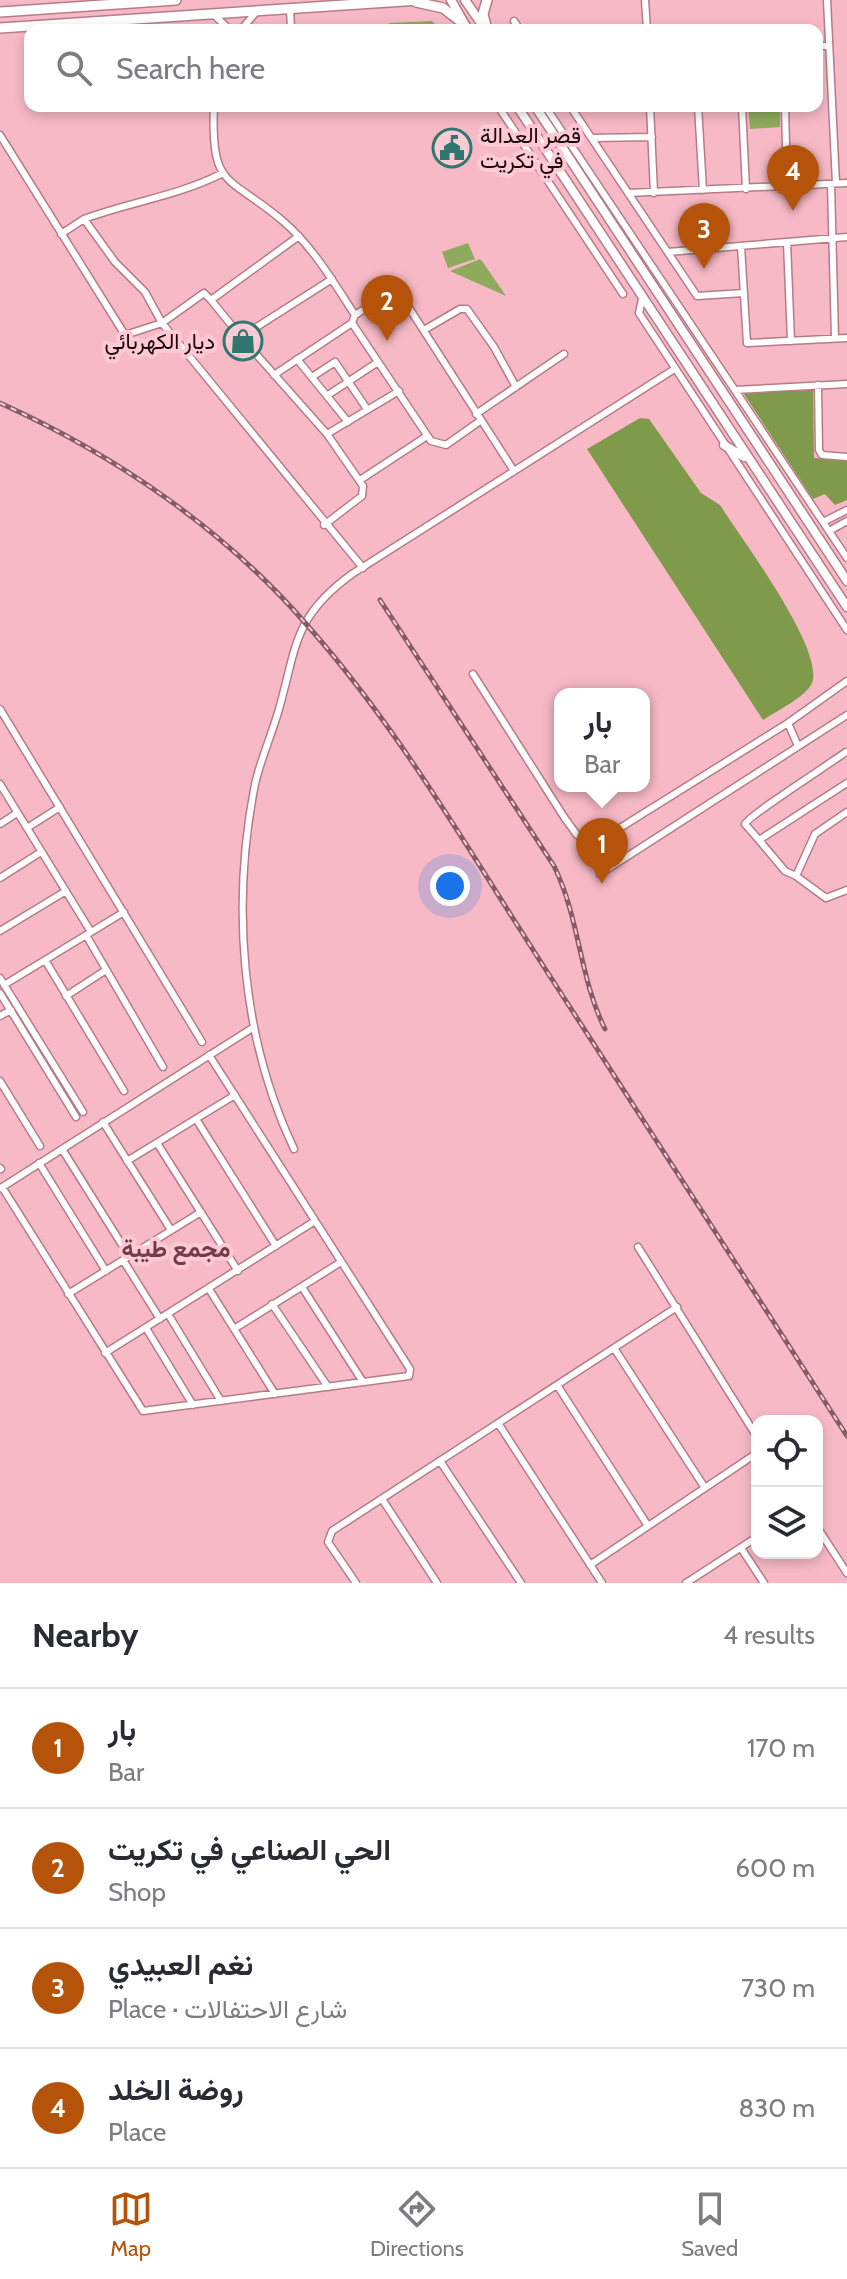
<!DOCTYPE html>
<html lang="en">
<head>
<meta charset="utf-8">
<style>
	:root { --surface:#fff; --page:#f2f2f3; --text:#2b2b33; --muted:#7c7c81; --line:#e1e1e2; --accent:#b45309 }
	body { margin:0; font-family:Cabin,Vazirmatn,sans-serif; background:var(--page); color:var(--text) }
	.controls { position:absolute; right:24px; bottom:24px; display:grid; overflow:hidden; border-radius:16px; box-shadow:0 4px 12px #0003 }
	.controls button { width:72px; height:72px; display:grid; place-items:center; padding:0; border:0; border-bottom:2px solid var(--line); background:var(--surface); color:var(--text); font:40px sans-serif }
	.you { position:absolute; left:450px; top:886px; width:28px; height:28px; margin:-20px; border:6px solid #fff; border-radius:50%; background:#1a73e8; box-shadow:0 0 0 12px #1a73e833 }
	.badge { display:grid; place-items:center; width:52px; height:52px; border-radius:50%; background:var(--accent); color:#fff; font-size:26px; font-weight:700 }
	.pin { position:absolute; translate:-50% -66px; filter:drop-shadow(0 2px 4px #0008) }
	.pin::after { content:''; position:absolute; top:42px; width:28px; height:24px; background:inherit; clip-path:polygon(0 0,100% 0,50% 100%) }
	.popup { position:absolute; left:554px; top:688px; width:96px; height:104px; box-sizing:border-box; display:grid; place-content:center; border-radius:16px; background:var(--surface); filter:drop-shadow(0 2px 6px #0005); font-size:26px; white-space:nowrap; color:var(--muted) }
	.popup b { font-size:30px; color:var(--text) }
	.popup::after { content:''; position:absolute; left:50%; top:100%; margin-left:-16px; border:16px solid transparent; border-top-color:var(--surface) }
	.list { margin:0; padding:0; list-style:none }
	h2 { display:flex; justify-content:space-between; align-items:center; height:104px; margin:0; padding:0 32px; font-size:34px }
	h2 small { font-size:26px; font-weight:400; color:var(--muted) }
	.list li { display:grid; grid-template-columns:52px 1fr auto; gap:24px; align-items:center; box-sizing:border-box; height:120px; padding:0 32px; border-top:2px solid var(--line) }
	.list b { display:block; font-size:30px; white-space:nowrap }
	.list p { margin:0; font-size:26px; white-space:nowrap; color:var(--muted) }
	.list em { font-size:26px; font-style:normal; color:var(--muted) }
	.icon { flex:none; width:44px; height:44px; fill:none; stroke:currentColor; stroke-width:2; stroke-linecap:round; stroke-linejoin:round }
	.map { position:relative; flex:none; width:847px; height:1583px; overflow:hidden }
	.search { position:absolute; background:var(--surface); box-shadow:0 4px 12px #0003; left:24px; right:24px; top:24px; height:88px; display:flex; align-items:center; gap:20px; box-sizing:border-box; padding:0 28px; border-radius:16px; color:var(--muted); font-size:30px }
	.sheet { height:584px; background:var(--surface) }
	nav { display:flex; justify-content:space-around; align-items:center; box-sizing:border-box; height:112px; border-top:2px solid var(--line); background:var(--surface); font-size:22px; color:var(--muted) }
	nav a { display:grid; justify-items:center; gap:4px }
	nav .on { color:var(--accent) }
	.map>svg:first-child { display:block }
</style>
</head>
<body>
<div class="map">
<svg width="847" height="1583" viewBox="0 0 847 1583">
	<rect width="100%" height="100%" fill="#f7b9c6"/>
	<path fill="#8eaa5d" d="M432,21l9,9h-50l-2,-7z
		M748,106h32v21l-30,2z
		M468,243l7,16 -27,9 -6,-16z
		M480,259l2,2 24,35 -56,-25z"/>
	<path fill="#7e9a4a" d="M813,388l1,70 33,3v39l-12,5 -10,-11 -12,5 -69,-105z
		M640,418l9,1 52,74 19,12c20,32 105,144 92,178 -6,14 -36,28 -49,37l-176,-271z"/>
	<g fill="none" stroke-linecap="round" stroke-linejoin="round">
		<g stroke="#b57c88" stroke-width="9">
			<path id="street" d="M645,0l2,30
				M827,0l9,183
				M290,8l1,22
				M213,14l17,16
				M514,21l6,9
				M241,30l16,-19
				M817,46h12
				M214,106c-4,85 16,69 70,116 29,25 50,61 71,93l-3,8 79,118 15,4 34,-24
				M498,106l125,188
				M545,106l302,452
				M570,106l127,190 47,-3
				M650,106l4,87
				M698,106l5,84
				M742,106l4,83
				M785,106l2,79
				M0,135l125,200 37,-12 42,-30 7,7 88,-64
				M592,138l60,-1
				M831,184l4,154
				M628,193l219,-10
				M84,219c46,-17 93,-23 137,-45
				M61,234l23,-15 31,43 30,30 17,31 201,245
				M787,242l4,99
				M741,246l6,97 100,-5
				M668,252l179,-15
				M642,299l-3,14 208,317
				M211,300l30,37
				M355,315c15,-9 32,-25 49,-15l110,171
				M424,330l36,-21h7l27,38 22,40
				M297,359l51,63
				M274,375l78,-52
				M312,377l23,-15 32,47
				M818,385l1,65 3,5 25,2
				M735,390l112,-6
				M328,395l50,-33
				M476,414l88,-60
				M327,434l72,-43
				M360,480l67,-44
				M823,522l24,-12
				M324,525l38,-29 1,-10 -36,-52 -86,-97 91,-58
				M829,531l18,-10
				M473,674l91,143 13,18 10,5 25,-7 176,-110 10,23
				M0,709l202,333
				M788,723l59,-42
				M0,784l91,148
				M847,812l-32,22 -19,42 30,22 21,-8
				M0,824l17,-11
				M27,828l33,-21
				M759,840l-14,-16c3,-8 86,-61 101,-72
				M600,874l247,-159
				M796,876l-11,-5 -26,-31 88,-57
				M0,878l41,-26
				M0,931l66,-40
				M86,935l77,132
				M45,960l79,131
				M0,978l83,134
				M4,985l120,-73
				M0,993l76,124
				M66,996l40,-26
				M0,1016l11,-6
				M0,1081l40,65
				M196,1119l80,127
				M103,1122l68,108
				M157,1143l81,128
				M62,1149l67,107
				M294,1149c-53,-112 -63,-244 -39,-365 6,-26 17,-50 24,-75 18,-63 14,-92 73,-135l321,-204
				M127,1161l108,-66
				M39,1163l67,108
				M0,1168l1,1
				M2,1187l141,224 266,-35 1,-7 -201,-314
				M1,1188l253,-161
				M638,1247l119,190
				M123,1260l37,59
				M302,1287l61,95
				M209,1289l66,105
				M68,1294l133,-82
				M272,1304l56,83
				M168,1314l53,87
				M146,1328l47,77
				M234,1329l107,-67
				M614,1348l91,140
				M105,1353l210,-132
				M557,1385l91,141
				M498,1423l104,160
				M440,1461l81,122
				M382,1499l55,84
				M817,1527l30,46
				M741,1548l23,35
				M590,1565l167,-112
				M356,1583l-28,-41 4,-11 345,-224
				M686,1583l71,-46"/>
		</g>
		<g stroke="#b57c88" stroke-width="11">
			<path id="secondary" d="M451,0l17,30
				M465,0l20,29
				M517,106l330,501
				M535,106l312,475
				M724,445l20,12"/>
		</g>
		<g stroke="#b57c88" stroke-width="12">
			<path id="primary" d="M416,2l27,6 21,16
				M0,12l176,-12
				M0,28l419,-28
				M487,30l-4,-16 4,-14"/>
		</g>
		<use href="#street" stroke="#fff" stroke-width="6"/>
		<use href="#secondary" stroke="#fff" stroke-width="8"/>
		<use href="#primary" stroke="#fff" stroke-width="9"/>
		<g stroke="#845c65" stroke-width="5">
			<path id="rail" d="M0,403c115,52 224,126 307,222 96,108 169,238 248,359 97,150 195,301 292,452
				M380,600l174,266c26,53 25,111 51,163"/>
		</g>
		<use href="#rail" stroke="#fdcad4" stroke-width="2" stroke-dasharray="6" stroke-linecap="butt"/>
	</g>
	<defs>
		<g id="civic-ring" transform="scale(2)"><circle r="9.5" fill="#fdcad4" stroke="#30776f" stroke-width="1.5"/><path d="M-.6-6.5H3V-4.5H.6V-3L4-1V1h2V6H-6V1h2V-1L-.6-3ZM-1.2 2.5V6h2.4V2.5Z" fill="#30776f"/></g>
		<g id="shop-ring" transform="scale(2)"><circle r="9.5" fill="#fdcad4" stroke="#30776f" stroke-width="1.5"/><path d="M-5-2.5h2.3a2.7 3.5 0 0 1 5.4 0H5L5.5 6h-11ZM-1.5-2.5h3a1.5 2.3 0 0 0-3 0Z" fill="#30776f"/></g>
	</defs>
	<g fill-rule="evenodd">
		<use href="#civic-ring" x="452" y="148"/>
		<use href="#shop-ring" x="243" y="341"/>
	</g>
	<g text-anchor="middle" dominant-baseline="central" stroke-width="8" stroke-linejoin="round" paint-order="stroke">
		<g font-size="22" fill="#1a060b" stroke="#fdcad4" text-anchor="start">
			<text x="480" y="135">قصر العدالة<tspan x="480" dy="25">في تكريت</tspan></text>
			<text x="215" y="341" text-anchor="end">ديار الكهربائي</text>
		</g>
		<g font-size="24" font-weight="bold" fill="#703d49" stroke="#fdcad4">
			<text x="176" y="1248">مجمع طيبة</text>
		</g>
	</g>
</svg>
<div class="controls">
<button><svg class="icon" aria-label="locate" viewBox="0 0 24 24"><circle cx="12" cy="12" r="6"/><path d="M12 2v4M12 18v4M2 12h4M18 12h4"/></svg></button>
<button><svg class="icon" aria-label="layers" viewBox="0 0 24 24"><path d="M12 4l9 5-9 5-9-5zM3 14l9 5 9-5"/></svg></button>
</div>
<div class="you"></div>
<div class="pin badge" style="left:602px;top:884px">1</div>
<div class="popup"><b>بار</b>Bar</div>
<div class="pin badge" style="left:387px;top:341px">2</div>
<div class="pin badge" style="left:704px;top:269px">3</div>
<div class="pin badge" style="left:793px;top:211px">4</div>
<div class="search"><svg class="icon" aria-label="search" viewBox="0 0 24 24"><circle cx="10" cy="10" r="6"/><path d="M15 15l6 6"/></svg>Search here</div>
</div>
<section class="sheet">
<h2>Nearby<small>4 results</small></h2>
<ul class="list">
<li><span class="badge">1</span><div><b>بار</b><p>Bar</p></div><em>170 m</em></li>
<li><span class="badge">2</span><div><b>الحي الصناعي في تكريت</b><p>Shop</p></div><em>600 m</em></li>
<li><span class="badge">3</span><div><b>نغم العبيدي</b><p>Place · شارع الاحتفالات</p></div><em>730 m</em></li>
<li><span class="badge">4</span><div><b>روضة الخلد</b><p>Place</p></div><em>830 m</em></li>
</ul>
</section>
<nav>
<a class="on"><svg class="icon" aria-label="map" viewBox="0 0 24 24"><path d="M3 6l6-2 6 2 6-2v14l-6 2-6-2-6 2zM9 4v14M15 6v14"/></svg>Map</a>
<a><svg class="icon" aria-label="directions" viewBox="0 0 24 24"><path d="M12 3l9 9-9 9-9-9zM9 14v-3h6M13 9l2 2-2 2"/></svg>Directions</a>
<a><svg class="icon" aria-label="saved" viewBox="0 0 24 24"><path d="M7 4h10v16l-5-4-5 4z"/></svg>Saved</a>
</nav>
</body>
</html>
